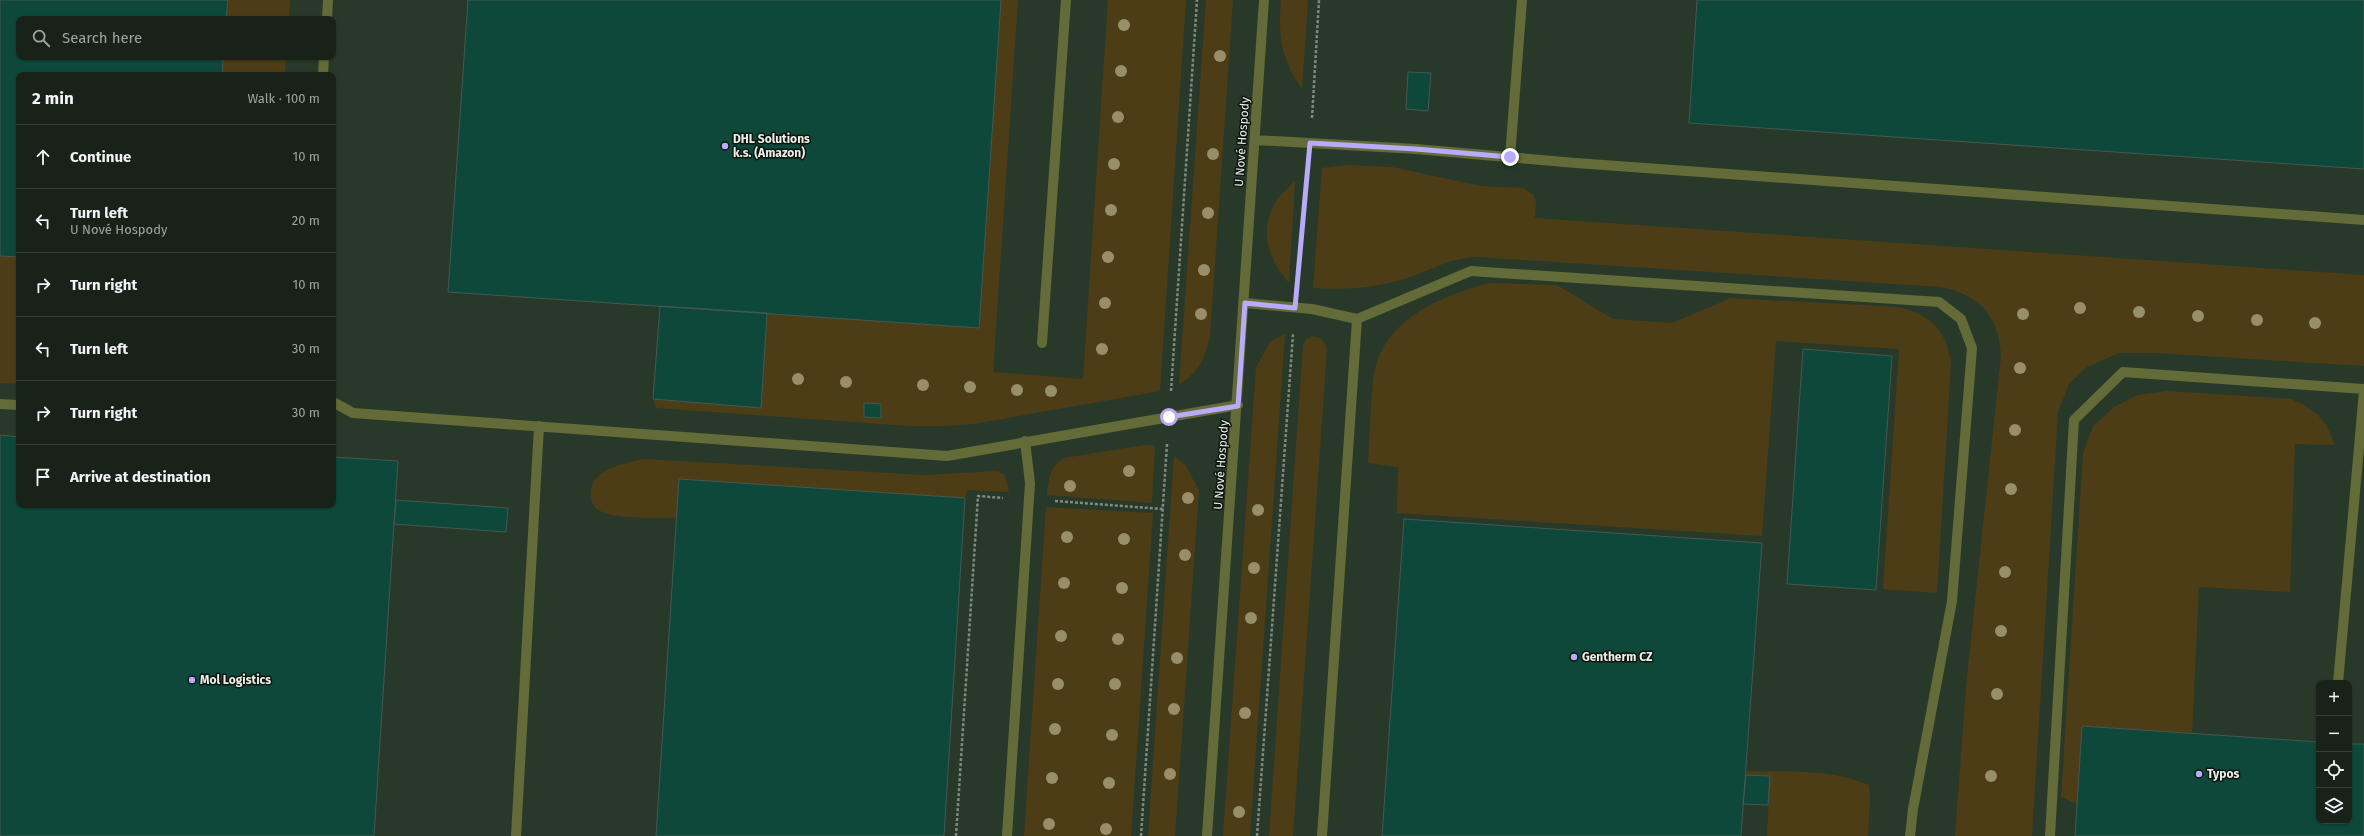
<!DOCTYPE html>
<html lang="en">
<head>
<meta charset="utf-8">
<style>
	:root { --surface:#192219; --page:#222a22; --text:#f1f3f6; --muted:#9fa4a2; --line:#373f38 }
	body { margin:0; font-family:"Fira Sans",sans-serif; background:var(--page); color:var(--text) }
	.controls { position:absolute; right:12px; bottom:12px; display:grid; overflow:hidden; border-radius:8px; box-shadow:0 1px 3px #0004 }
	.controls button { width:36px; height:36px; display:grid; place-items:center; padding:0; border:0; border-bottom:1px solid var(--line); background:var(--surface); color:var(--text); font:20px sans-serif }
	.stop { position:absolute; width:12px; height:12px; margin:-9px; border:3px solid #b8abf7; border-radius:50%; background:#fff }
	.stop.end { background:#b8abf7; border-color:#fff; box-shadow:0 1px 4px #0008 }
	.list { margin:0; padding:0; list-style:none }
	h2 { display:flex; justify-content:space-between; align-items:center; height:52px; margin:0; padding:0 16px; font-size:17px }
	h2 small { font-size:13px; font-weight:400; color:var(--muted) }
	.list li { display:grid; grid-template-columns:26px 1fr auto; gap:12px; align-items:center; box-sizing:border-box; height:64px; padding:0 16px; border-top:1px solid var(--line) }
	.list b { display:block; font-size:15px; white-space:nowrap }
	.list p { margin:0; font-size:13px; white-space:nowrap; color:var(--muted) }
	.list em { font-size:13px; font-style:normal; color:var(--muted) }
	.icon { flex:none; width:22px; height:22px; fill:none; stroke:currentColor; stroke-width:2; stroke-linecap:round; stroke-linejoin:round }
	.map { position:relative; flex:none; width:2364px; height:836px; overflow:hidden }
	.search { position:absolute; background:var(--surface); box-shadow:0 1px 3px #0004; left:16px; top:16px; width:320px; height:44px; display:flex; align-items:center; gap:10px; box-sizing:border-box; padding:0 14px; border-radius:8px; color:var(--muted); font-size:15px }
	.panel { position:absolute; background:var(--surface); box-shadow:0 1px 3px #0004; left:16px; top:72px; width:320px; height:436px; border-radius:8px }
	.map>svg:first-child { display:block }
</style>
</head>
<body>
<div class="map">
<svg width="2364" height="836" viewBox="0 0 2364 836">
	<rect width="100%" height="100%" fill="#212d21"/>
	<path fill="#293929" fill-rule="evenodd" d="M0,0h2364v836h-2364zM19,19h314v38h-314zM19,75h314v430h-314zM2319,683h30v138h-30z"/>
	<path fill="#4d3d16" d="M228,0h62l-1,19h-63z
		M1001,0h17l-25,372 90,7 25,-379h78l-26,391 -186,33 -29,2h-37l-252,-18 -3,-9 108,9 6,-95 212,15z
		M1206,0h27l-23,336c-5,21 -11,37 -31,48z
		M1281,0h27l-6,89c-21,-31 -24,-52 -21,-89z
		M223,57h63l-1,18h-63z
		M1346,165l46,2 89,19 42,2 10,7 3,7 -1,16 829,57v91l-208,-13h-37l-32,14 -18,17 -11,28 -26,424h-77l11,-149 35,-331c-2,-40 -21,-61 -60,-69l-464,-30c-31,1 -45,14 -73,22 -30,9 -60,11 -91,9l9,-120z
		M1295,181l-6,102c-20,-23 -30,-50 -15,-79 5,-8 14,-16 21,-23z
		M0,256l19,1v127l-19,-1z
		M1489,283l68,2 56,34 59,4 59,-25 167,9c32,7 49,23 53,57l-14,229 -54,-4 16,-240 -123,-8 -14,195 -365,-23 1,-46 -30,-4c2,-29 2,-60 6,-88 9,-56 67,-79 115,-92z
		M1285,334l-35,502h-27l33,-469 15,-26z
		M1312,336c9,2 13,4 15,13l-34,487h-24l34,-491 3,-5z
		M2167,391l124,8c23,10 37,21 43,46l-39,-1 -5,148 -91,-5 -7,146 -110,-7 -5,78 -16,-7 22,-344 10,-27 21,-19 23,-12z
		M1144,445l11,1 -3,57 -105,-8c2,-17 2,-27 17,-37z
		M1174,456l11,9 14,25 -24,346h-27z
		M644,459l281,16 72,-4 8,4 4,17 -42,-2 -2,8 -286,-19 -2,39c-22,-1 -58,2 -77,-7 -6,-3 -9,-9 -9,-15 -3,-27 34,-33 53,-37z
		M1046,507l107,6 -22,323h-107z
		M1746,771c41,1 84,-2 123,14l1,14 -2,37h-101l3,-60 -24,-1z"/>
	<path fill="#0e483b" stroke="#455852" d="M0,0h228l-2,19h-207v38h204l-1,18h-203v182l-19,-1z
		M468,0h533l-22,328 -531,-36z
		M1697,0h667v169l-675,-46z
		M1408,72l23,1 -3,38 -22,-2z
		M660,306l107,7 -6,95 -108,-9z
		M1803,349l89,7 -16,234 -89,-6z
		M864,403l17,1v14l-17,-1z
		M0,435l19,2v68h314v-48l65,4 -24,375h-374z
		M679,479l286,19 -21,338h-288z
		M396,500l112,8 -2,24 -112,-8z
		M1404,519l358,24 -21,293h-359z
		M2082,726l237,16v79h30v-77h15v92h-289z
		M1746,775l24,1 -2,29 -25,-1z"/>
	<g fill="none" stroke-linecap="round" stroke-linejoin="round">
		<path stroke="#808a80" stroke-width="2.5" stroke-dasharray="3 2" stroke-linecap="butt" d="M1312,118l7,-118
			M1298,281l10,-113
			M1171,391l26,-391
			M1055,501l108,8
			M956,836l22,-340 25,2
			M1141,836l26,-392
			M1257,836l36,-502"/>
		<path stroke="#636b38" stroke-width="10" d="M327,19l1,-19
			M323,75l1,-18
			M1255,140l161,9 160,14 788,57
			M1510,157l12,-157
			M1245,303l67,6 45,10
			M1042,343l24,-343
			M333,402l20,11 594,43 291,-51
			M0,404l19,1
			M2338,683l26,-292
			M516,836l23,-410
			M1007,836l23,-353 -5,-42
			M1207,836l57,-836
			M1322,836l35,-517 114,-48 468,31 22,17 11,29 -20,253 -39,208 -3,27
			M2050,836l24,-416 49,-48 241,17"/>
	</g>
	<g fill="#988e69">
		<circle cx="1124" cy="25" r="6"/>
		<circle cx="1220" cy="56" r="6"/>
		<circle cx="1121" cy="71" r="6"/>
		<circle cx="1118" cy="117" r="6"/>
		<circle cx="1213" cy="154" r="6"/>
		<circle cx="1114" cy="164" r="6"/>
		<circle cx="1111" cy="210" r="6"/>
		<circle cx="1208" cy="213" r="6"/>
		<circle cx="1108" cy="257" r="6"/>
		<circle cx="1204" cy="270" r="6"/>
		<circle cx="1105" cy="303" r="6"/>
		<circle cx="2080" cy="308" r="6"/>
		<circle cx="2139" cy="312" r="6"/>
		<circle cx="1201" cy="314" r="6"/>
		<circle cx="2023" cy="314" r="6"/>
		<circle cx="2198" cy="316" r="6"/>
		<circle cx="2257" cy="320" r="6"/>
		<circle cx="2315" cy="323" r="6"/>
		<circle cx="1102" cy="349" r="6"/>
		<circle cx="2020" cy="368" r="6"/>
		<circle cx="798" cy="379" r="6"/>
		<circle cx="846" cy="382" r="6"/>
		<circle cx="923" cy="385" r="6"/>
		<circle cx="970" cy="387" r="6"/>
		<circle cx="1017" cy="390" r="6"/>
		<circle cx="1051" cy="391" r="6"/>
		<circle cx="2015" cy="430" r="6"/>
		<circle cx="1129" cy="471" r="6"/>
		<circle cx="1070" cy="486" r="6"/>
		<circle cx="2011" cy="489" r="6"/>
		<circle cx="1188" cy="498" r="6"/>
		<circle cx="1258" cy="510" r="6"/>
		<circle cx="1067" cy="537" r="6"/>
		<circle cx="1124" cy="539" r="6"/>
		<circle cx="1185" cy="555" r="6"/>
		<circle cx="1254" cy="568" r="6"/>
		<circle cx="2005" cy="572" r="6"/>
		<circle cx="1064" cy="583" r="6"/>
		<circle cx="1122" cy="588" r="6"/>
		<circle cx="1251" cy="618" r="6"/>
		<circle cx="2001" cy="631" r="6"/>
		<circle cx="1061" cy="636" r="6"/>
		<circle cx="1118" cy="639" r="6"/>
		<circle cx="1177" cy="658" r="6"/>
		<circle cx="1058" cy="684" r="6"/>
		<circle cx="1115" cy="684" r="6"/>
		<circle cx="1997" cy="694" r="6"/>
		<circle cx="1174" cy="709" r="6"/>
		<circle cx="1245" cy="713" r="6"/>
		<circle cx="1055" cy="729" r="6"/>
		<circle cx="1112" cy="735" r="6"/>
		<circle cx="1170" cy="774" r="6"/>
		<circle cx="1991" cy="776" r="6"/>
		<circle cx="1052" cy="778" r="6"/>
		<circle cx="1109" cy="783" r="6"/>
		<circle cx="1239" cy="812" r="6"/>
		<circle cx="1049" cy="824" r="6"/>
		<circle cx="1106" cy="829" r="6"/>
	</g>
	<g fill="none" stroke-linecap="round" stroke-linejoin="round">
		<path stroke="#b8abf7" stroke-width="5" d="M1169,417l69,-11 7,-103 50,5 15,-165 106,6 94,8"/>
	</g>
	<g fill="#b8abf7" stroke="#0e130e" stroke-width="1.5">
		<circle cx="725" cy="146" r="4"/>
		<circle cx="1574" cy="657" r="4"/>
		<circle cx="192" cy="680" r="4"/>
		<circle cx="2199" cy="774" r="4"/>
	</g>
	<g text-anchor="middle" dominant-baseline="central" stroke-width="3" stroke-linejoin="round" paint-order="stroke">
		<g font-size="12" font-weight="bold" fill="#e8f0e8" stroke="#0e130e" text-anchor="start">
			<text x="733" y="139">DHL Solutions<tspan x="733" dy="14">k.s. (Amazon)</tspan></text>
			<text x="1582" y="657">Gentherm CZ</text>
			<text x="200" y="680">Mol Logistics</text>
			<text x="2207" y="774">Typos</text>
		</g>
		<g font-size="12" fill="#e8f0e8" stroke="#0e130e">
			<text transform="translate(1242 142) rotate(-86)">U Nové Hospody</text>
			<text transform="translate(1221 465) rotate(-86)">U Nové Hospody</text>
		</g>
	</g>
</svg>
<div class="controls">
<button>+</button>
<button>−</button>
<button><svg class="icon" aria-label="locate" viewBox="0 0 24 24"><circle cx="12" cy="12" r="6"/><path d="M12 2v4M12 18v4M2 12h4M18 12h4"/></svg></button>
<button><svg class="icon" aria-label="layers" viewBox="0 0 24 24"><path d="M12 4l9 5-9 5-9-5zM3 14l9 5 9-5"/></svg></button>
</div>
<div class="stop" style="left:1169px;top:417px"></div>
<div class="stop end" style="left:1510px;top:157px"></div>
<div class="search"><svg class="icon" aria-label="search" viewBox="0 0 24 24"><circle cx="10" cy="10" r="6"/><path d="M15 15l6 6"/></svg>Search here</div>
<section class="panel">
<h2>2 min<small>Walk · 100 m</small></h2>
<ul class="list">
<li><svg class="icon" aria-label="ahead" viewBox="0 0 24 24"><path d="M12 20V5M6 11l6-6 6 6"/></svg><div><b>Continue</b></div><em>10 m</em></li>
<li><svg class="icon" aria-label="left" viewBox="0 0 24 24"><path d="M17 20v-9H6M10 6l-5 5 5 5"/></svg><div><b>Turn left</b><p>U Nové Hospody</p></div><em>20 m</em></li>
<li><svg class="icon" aria-label="right" viewBox="0 0 24 24"><path d="M7 20v-9h11M14 6l5 5-5 5"/></svg><div><b>Turn right</b></div><em>10 m</em></li>
<li><svg class="icon" aria-label="left" viewBox="0 0 24 24"><path d="M17 20v-9H6M10 6l-5 5 5 5"/></svg><div><b>Turn left</b></div><em>30 m</em></li>
<li><svg class="icon" aria-label="right" viewBox="0 0 24 24"><path d="M7 20v-9h11M14 6l5 5-5 5"/></svg><div><b>Turn right</b></div><em>30 m</em></li>
<li><svg class="icon" aria-label="arrive" viewBox="0 0 24 24"><path d="M6 21V4h12l-3 4 3 4H6"/></svg><div><b>Arrive at destination</b></div></li>
</ul>
</section>
</div>
</body>
</html>
